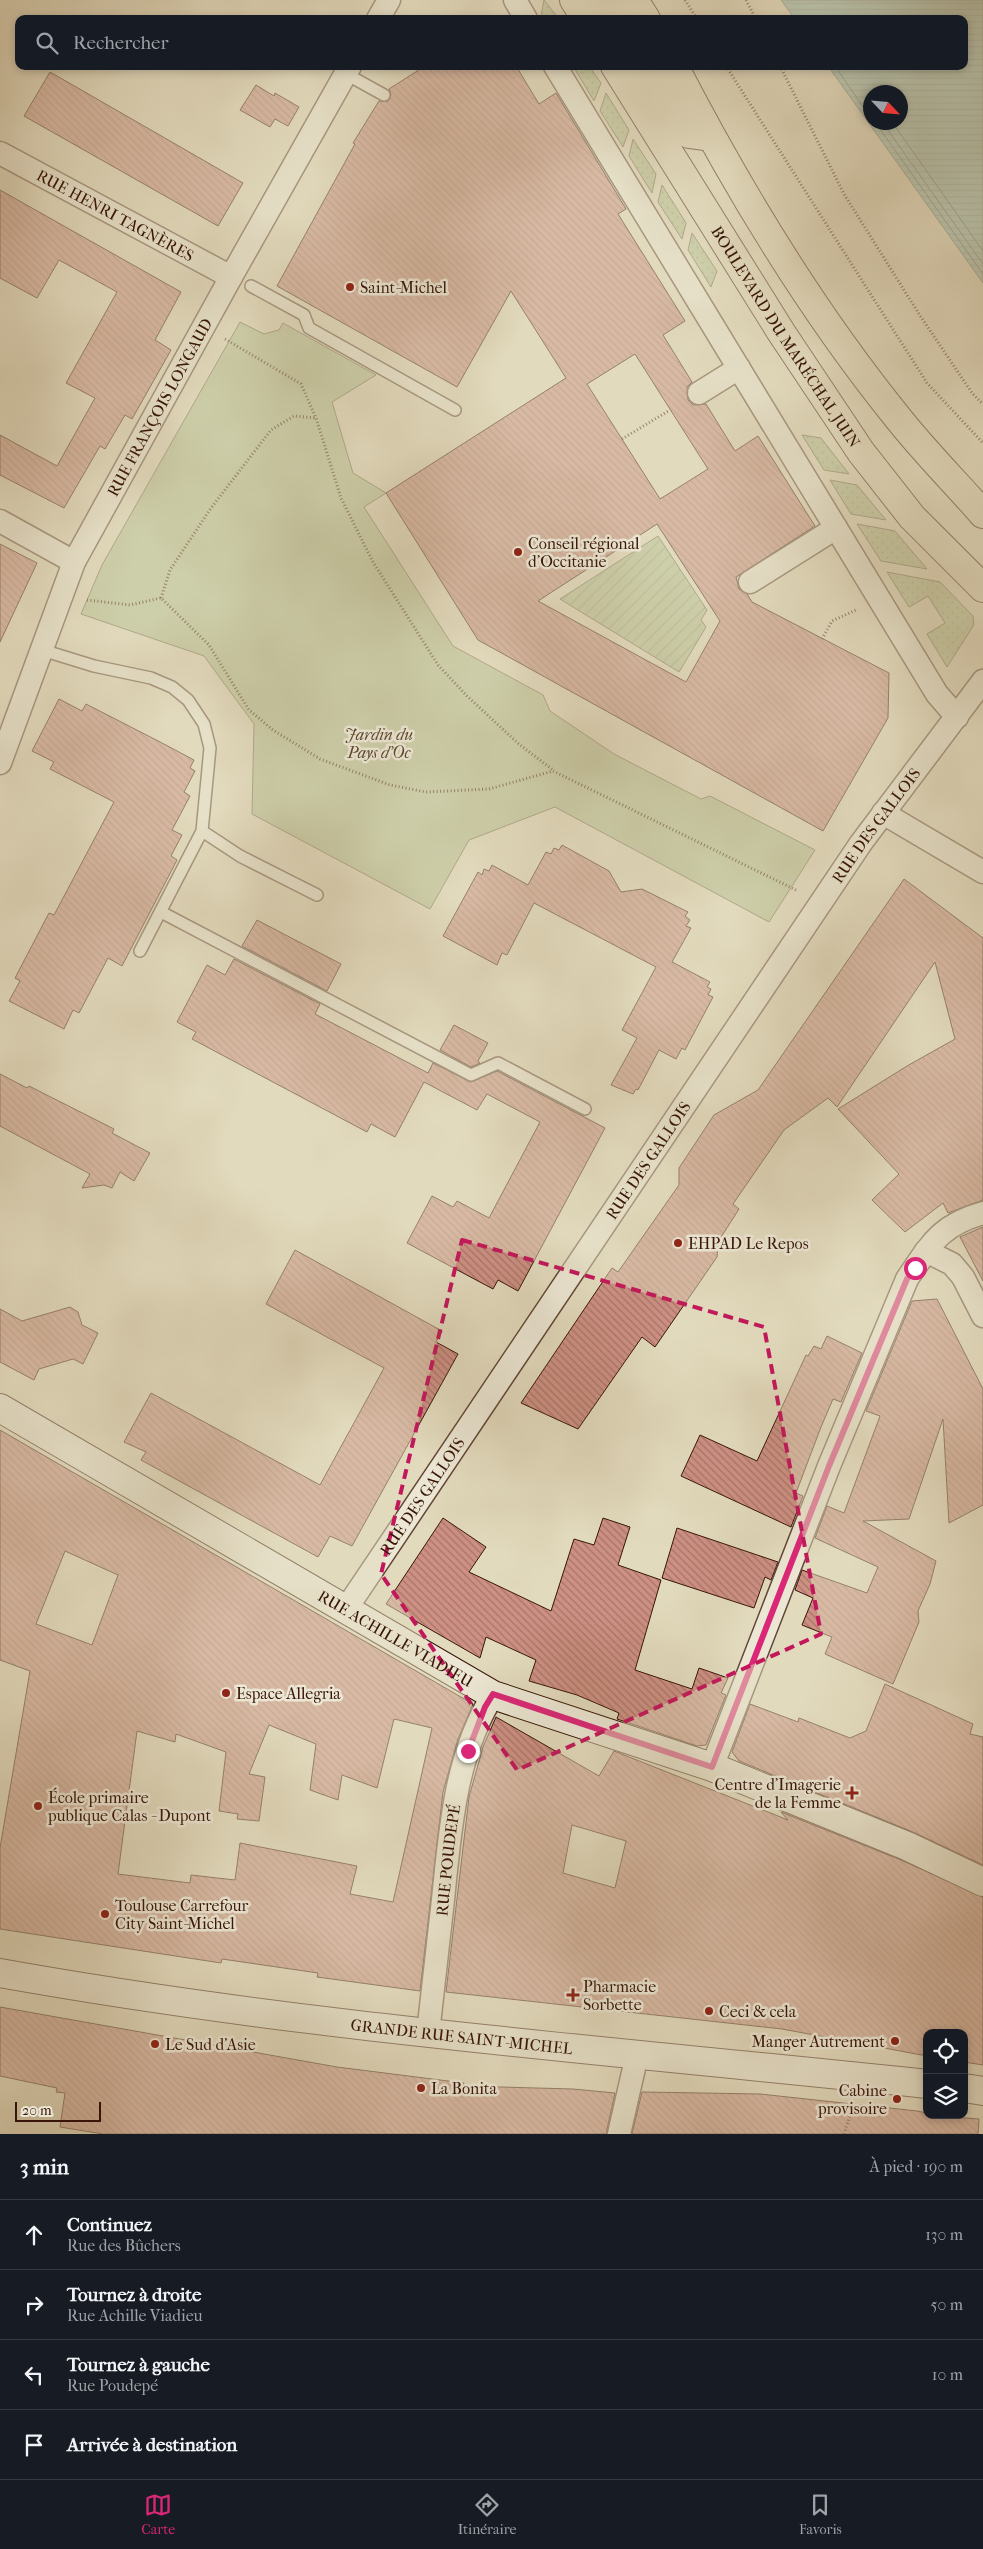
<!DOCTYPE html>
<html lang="fr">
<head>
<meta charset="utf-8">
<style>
	:root { --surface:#171b24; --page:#242831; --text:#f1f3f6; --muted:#9ea1a6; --line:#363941; --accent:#db2777 }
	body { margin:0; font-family:"IM FELL French Canon",serif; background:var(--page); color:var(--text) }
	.controls { position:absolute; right:15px; bottom:15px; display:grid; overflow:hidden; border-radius:10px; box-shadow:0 2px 8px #0003 }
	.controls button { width:45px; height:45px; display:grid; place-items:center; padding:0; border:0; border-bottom:1px solid var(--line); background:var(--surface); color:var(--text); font:25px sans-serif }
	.compass { position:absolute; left:863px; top:85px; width:45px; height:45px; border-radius:50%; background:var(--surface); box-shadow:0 2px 8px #0003; rotate:116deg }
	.scale { position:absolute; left:15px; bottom:12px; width:86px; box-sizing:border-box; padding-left:5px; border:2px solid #381508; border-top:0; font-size:14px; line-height:18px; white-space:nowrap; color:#381508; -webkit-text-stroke:4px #ece7d4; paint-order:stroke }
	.stop { position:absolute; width:15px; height:15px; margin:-11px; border:4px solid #db2777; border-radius:50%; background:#fff }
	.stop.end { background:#db2777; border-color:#fff; box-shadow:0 1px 5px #0008 }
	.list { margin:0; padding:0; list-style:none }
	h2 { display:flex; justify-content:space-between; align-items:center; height:65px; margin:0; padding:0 20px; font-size:21px }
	h2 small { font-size:16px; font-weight:400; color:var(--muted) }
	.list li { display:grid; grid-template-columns:32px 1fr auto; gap:15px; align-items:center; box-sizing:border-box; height:70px; padding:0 20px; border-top:1px solid var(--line) }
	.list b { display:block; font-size:19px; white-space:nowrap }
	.list p { margin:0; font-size:16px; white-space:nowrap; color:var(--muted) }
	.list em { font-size:16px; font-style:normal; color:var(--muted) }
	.icon { flex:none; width:28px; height:28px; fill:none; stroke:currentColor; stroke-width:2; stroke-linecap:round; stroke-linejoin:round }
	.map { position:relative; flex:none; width:983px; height:2134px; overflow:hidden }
	.search { position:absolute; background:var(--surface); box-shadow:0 2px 8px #0003; left:15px; right:15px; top:15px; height:55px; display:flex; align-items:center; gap:12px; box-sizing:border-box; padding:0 18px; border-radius:10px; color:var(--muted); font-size:19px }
	.sheet { height:345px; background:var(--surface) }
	nav { display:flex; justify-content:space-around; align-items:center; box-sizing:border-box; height:70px; border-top:1px solid var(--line); background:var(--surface); font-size:14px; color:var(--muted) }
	nav a { display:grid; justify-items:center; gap:2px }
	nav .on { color:var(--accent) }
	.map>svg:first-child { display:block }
</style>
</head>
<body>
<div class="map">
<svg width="983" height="2134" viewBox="0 0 983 2134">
	<defs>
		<pattern id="grass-dots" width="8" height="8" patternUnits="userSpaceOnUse" patternTransform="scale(1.25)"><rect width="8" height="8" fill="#b3c092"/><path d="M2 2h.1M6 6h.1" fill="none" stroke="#9ba47c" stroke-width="1.8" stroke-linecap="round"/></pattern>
		<pattern id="garden-furrows" width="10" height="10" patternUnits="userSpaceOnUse" patternTransform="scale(1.25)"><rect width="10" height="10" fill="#b3c092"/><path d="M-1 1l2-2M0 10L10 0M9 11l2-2" fill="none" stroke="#9ba47c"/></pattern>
		<pattern id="water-rules" width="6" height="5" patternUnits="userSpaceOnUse" patternTransform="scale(1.25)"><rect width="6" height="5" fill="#95bbb1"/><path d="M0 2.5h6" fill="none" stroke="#81a097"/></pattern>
		<pattern id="building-back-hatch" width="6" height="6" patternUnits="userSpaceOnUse" patternTransform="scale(1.25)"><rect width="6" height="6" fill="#cd9083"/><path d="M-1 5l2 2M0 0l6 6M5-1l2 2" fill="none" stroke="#a77469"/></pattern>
	</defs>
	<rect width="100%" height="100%" fill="#e2dabd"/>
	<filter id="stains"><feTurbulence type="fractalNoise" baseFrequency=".004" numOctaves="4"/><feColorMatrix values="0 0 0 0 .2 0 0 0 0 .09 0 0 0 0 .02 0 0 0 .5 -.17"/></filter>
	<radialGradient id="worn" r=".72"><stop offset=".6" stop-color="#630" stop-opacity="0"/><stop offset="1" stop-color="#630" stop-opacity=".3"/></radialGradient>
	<path fill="url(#grass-dots)" stroke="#766a4d" d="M544,0l15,19h-17l-1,-3z
		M573,66h16l12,17 -7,18z
		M606,93l23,37 -6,17 -23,-36z
		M633,139l23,35 -4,19 -23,-37z
		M662,185l24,38 -4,16 -24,-37z
		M692,233l25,38 -6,16 -23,-37z
		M802,435l19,3 28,36 -25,-4z
		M830,480l27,5 29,35 -35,-6z
		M857,524l38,7 32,38 -46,-8z
		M887,572l53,10 33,34 1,8 -4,7 -23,36 -20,-33 18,-11 -17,-27 -19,11z"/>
	<path fill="#b3c092" stroke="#766a4d" d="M240,322l24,12 15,-4 4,-7 93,52 -44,27 21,71 33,20 -22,14 89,139 90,49 7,16 64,43 87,45 9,-3 105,54 -46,72 -214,-115 -86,33 -39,69 -178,-95 2,-90 -50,-68 -123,-42 21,-49z"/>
	<path fill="url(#garden-furrows)" stroke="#766a4d" d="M658,536l49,74 -6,10 5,7 -27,45 -119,-73z"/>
	<path fill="url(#water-rules)" stroke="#70796d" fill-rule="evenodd" d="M781,0h202v283l-155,-217h136v-47h-169zM870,92h30v30h-30z"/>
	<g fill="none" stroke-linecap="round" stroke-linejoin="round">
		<path stroke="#66685c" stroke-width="1" d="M835,66l35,51
			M875,122l108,152
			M882,122l101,142
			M892,122l91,129"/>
	</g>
	<path fill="url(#building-back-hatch)" stroke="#381508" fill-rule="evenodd" d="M425,66h91l23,38 17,-11 70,116 -8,5 67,107 -22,14 29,47 -5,5 1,13 5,5 13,-1 29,47 23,-15 57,90 -79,51 3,12 8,5 5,8 137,71 -1,45 -65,113 -345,-191 -92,-147 180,-115 -55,-87 -54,96 -180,-101 78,-142 -2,-1 26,-42h9l3,-6 -2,-6zM635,354l73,115 -48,30 -73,-115zM657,524l63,97 -34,61 -148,-81z
		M50,72l193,111 -25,43 -194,-110z
		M256,85l18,11 1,-3 24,14 -11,19 -13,-7 -5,8 -30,-17z
		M0,190l181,102 -26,48 16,10 -39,69 -7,-4 -20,34 -5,-3 -36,62 -64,-33v-40l57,31 38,-68 -29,-15 51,-91 -58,-32 -22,38 -37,-20z
		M0,544l37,19 -37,79z
		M59,699l23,12 4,-7 76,39 32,17 -4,8 5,3 -11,21 6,4 -18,34 10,5 -11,21 6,4 -55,106 -14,-8 -29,55 -6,-3 -9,19 -55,-28 11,-20 -5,-3 11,-21 23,-44 5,2 60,-113 -64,-33 4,-7 -22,-11z
		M562,845l47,26 12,21 21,-3 46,23 -3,4 5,4 -4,6 5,2 -19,34 38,20 -3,5 4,2 -3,6 5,2 -28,53 -3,-2 -6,11 -17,-9 -21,40 -2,-1 -3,5 -22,-9 26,-47 -15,-8 34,-63 -122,-64 -27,52 -5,-2 -5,12 -54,-29 35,-64 4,3 2,-6 5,2 3,-6 36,20 18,-33 5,2 3,-6 5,2z
		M904,879l79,59v262l-35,13 -5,-10 -38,29 -33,-32 27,-26 -61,-65 69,-43 48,-27 -20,-77 -98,145 -9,-9 -44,32 -51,74 6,5 -21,33 -1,15 -62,90 -13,-10 -64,92 -57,-26 91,-135 6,4 61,-87v-17l35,-53 44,-25z
		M257,920l84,44 -14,27 -85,-45z
		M234,959l86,45 -5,10 113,59 5,-10 38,19 26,-11 108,57 -87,163 -20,-11 -5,9 -86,-46 25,-47 21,11 4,-6 32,17 51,-96 -53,-28 -10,16 -53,-28 -29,55 -24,-13 -4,8 -175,-93 4,-7 -19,-10 30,-57 18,10z
		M454,1025l34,18 -10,18 2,2 -9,4 -31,-17z
		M0,1074l27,14 2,-2 85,43 -2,4 38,20 -16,28 -14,-9 -8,16 -8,-3 -22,3 8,-14 -90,-48z
		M983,1227v54l-23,-44z
		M295,1250l147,81 -6,11 22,12 -106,192 -22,-10 -12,21 -177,-97 5,-8 -22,-10 27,-49 169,92 64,-117 -118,-64z
		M937,1299l46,90v116l-34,18 -6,-104 -34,100 -46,2 73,40 -6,23 -12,27 1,11 -26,62 -68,-30 7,-17 -30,-12 11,-27 -18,-8 7,-20 65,23 11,-26 -63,-29 12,-32 17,7 36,-97 -14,-5 46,-110z
		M70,1307l8,5 4,13 16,8 -15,31 -10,-5 -34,10 -5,11 -34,-18v-53l22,12z
		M827,1336l35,17 -21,49 -8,-3 -12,28 -25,66 7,3 -12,31 -110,-51 19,-41 57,26 49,-106 2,1 6,-10 7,3z
		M0,1430l473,274 -15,35 -15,53 -23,199 -103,-14 1,-4 -96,-14 -1,4 -221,-34v-81l30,-177 -30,-11zM65,1551l53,24 -26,70 -56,-21zM394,1719l38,9 -39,174 -43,-8 7,-28 -117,-23 -5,37 -44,-5 -1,8 -72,-9 19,-143 38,11 1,-8 50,18 -7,59 19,3 -1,5 22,2 6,-44 -16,-3 20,-49 47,19 -6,46 28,10 4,-25 35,13z
		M443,1518l43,29 -17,25 82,39 23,-72 20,6 9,-27 27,9 -12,38 43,15 -26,90 57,19 7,-21 29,10 -7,15 5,2 -20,50 -9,1 -80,-27 2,-6 -42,-18 -48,-14 7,-21 -50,-23 -6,21 -94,-54z
		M677,1528l101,34 -7,18 -6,-3 -11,31 -92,-30z
		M885,1684l88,40 -3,10 13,3v128l-70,-33 -174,-71 -7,-9 18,-48 48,18 1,-4 51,20 16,-7z
		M496,1717l103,59 15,-25 174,69 -7,-8 120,48 82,37v168l-19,-3v-29h-37v23l-145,-27 -336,-37 23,-195 14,-50zM572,1825l54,16 -11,47 -52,-15z
		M0,2007l337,60 127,16 -1,3 110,3 42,4 -9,41h-503l-43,-7 5,-34 -9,-1 1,-4 -57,-12z
		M642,2092l118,2 157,17 10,2v2l52,4 -1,15h-346z"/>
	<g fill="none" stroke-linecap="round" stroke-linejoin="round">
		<g stroke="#624635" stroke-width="14">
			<path id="lane" d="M346,74l38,21
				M251,286l53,29 5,13 146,82
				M42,650l52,16 57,12 21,9 16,13 16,24 6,24 -8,83 -62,120
				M202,831l38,25 77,39
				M161,912l310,163 27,-12 87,46"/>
		</g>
		<g stroke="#624635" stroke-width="25">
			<g id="street">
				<path d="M515,0l11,19"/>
				<path d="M378,19l11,-19"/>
				<path d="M555,66l382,628 20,23"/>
				<path id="s1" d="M0,153l231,124"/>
				<path d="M699,393l40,-25"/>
				<path d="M0,521l74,41"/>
				<path d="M750,582l86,-54"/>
				<path id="s2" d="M0,763l74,-201 157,-285 119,-211"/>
				<path d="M883,813l100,59"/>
				<path d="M926,1251l26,13 11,13 20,39"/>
				<path id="s3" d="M346,1609l515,-766 122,-162"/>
				<path d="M712,1767l117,-301 78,-187c24,-35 33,-54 76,-66"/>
				<path id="s4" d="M428,2033c5,-44 10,-88 15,-133 7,-69 12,-144 50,-205"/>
				<path d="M619,2134l18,-79"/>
			</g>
		</g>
		<g stroke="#381508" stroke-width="30">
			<g id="secondary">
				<path id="s5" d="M0,1408l493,287 219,72 195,79 76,36"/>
				<path id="s6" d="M0,1973c306,55 618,78 927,111"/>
				<path d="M964,2088l19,3"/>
			</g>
		</g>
		<g stroke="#381508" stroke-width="30">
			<g id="primary">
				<path d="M574,0l12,19"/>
				<path d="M604,0l12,19"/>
				<path d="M634,0l12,19"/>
				<path id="s7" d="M615,66l166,266 80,120 51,65 71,71"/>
				<path d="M646,66l43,68 22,3"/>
				<path d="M674,66c62,120 139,247 224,352 26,33 57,64 85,96"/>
			</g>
		</g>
		<path stroke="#381508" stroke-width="3" stroke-dasharray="1 2.5" stroke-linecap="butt" d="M685,0l12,19
			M746,0l10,19
			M726,66l201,317 56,60
			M780,66l64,128 75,120 53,79 11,11
			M225,339l76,45 15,34 25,80 32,64 65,103 29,31 53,49 33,25
			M622,439l48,-29
			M161,598l9,-28 41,-62 60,-78 23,-14 22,2
			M87,600l43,5 31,-7 48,47 40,65 24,20 47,29 70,26 36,7 63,-3 64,-18 245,120
			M822,639l10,-18 24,-11
			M844,2134l10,-30"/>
		<use href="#lane" stroke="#ece7d4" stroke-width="11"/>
		<use href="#street" stroke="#ece7d4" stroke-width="22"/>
		<use href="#secondary" stroke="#ece7d4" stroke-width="28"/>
		<use href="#primary" stroke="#e2dabd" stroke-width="28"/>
	</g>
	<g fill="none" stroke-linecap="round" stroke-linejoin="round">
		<path stroke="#db2777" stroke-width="6" d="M468,1751l17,-44 8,-13 219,73 117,-301 78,-187 8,-11"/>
	</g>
	<path d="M0 0H983V2134H0ZM462,1240l302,87 57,307 -304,136 -136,-196z" fill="#e2dabd" fill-opacity=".55" fill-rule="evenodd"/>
	<path fill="none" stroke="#c2185b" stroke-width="4" stroke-dasharray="10 6" stroke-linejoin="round" d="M462,1240l302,87 57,307 -304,136 -136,-196z"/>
	<g fill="#8f2418" stroke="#ece7d4" stroke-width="2">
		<circle cx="350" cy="287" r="5"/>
		<circle cx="518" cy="552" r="5"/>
		<circle cx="678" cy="1243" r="5"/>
		<circle cx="226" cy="1693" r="5"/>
		<path d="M849.5 1785.5h5v5h5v5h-5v5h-5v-5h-5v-5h5z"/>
		<circle cx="38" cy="1806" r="5"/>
		<circle cx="105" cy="1914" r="5"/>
		<path d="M570.5 1987.5h5v5h5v5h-5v5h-5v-5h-5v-5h5z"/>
		<circle cx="709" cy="2011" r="5"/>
		<circle cx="895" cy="2041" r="5"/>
		<circle cx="155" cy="2044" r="5"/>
		<circle cx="421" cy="2088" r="5"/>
		<circle cx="897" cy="2099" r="5"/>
	</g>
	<g text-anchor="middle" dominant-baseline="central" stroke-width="5" stroke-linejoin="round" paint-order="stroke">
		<g font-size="16" fill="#381508" stroke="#ece7d4">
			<text stroke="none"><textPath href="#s1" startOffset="131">RUE HENRI TAGNÈRES</textPath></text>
			<text stroke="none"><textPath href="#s7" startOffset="320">BOULEVARD DU MARÉCHAL JUIN</textPath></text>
			<text stroke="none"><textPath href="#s2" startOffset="391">RUE FRANÇOIS LONGAUD</textPath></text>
			<text stroke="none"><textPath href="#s3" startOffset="946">RUE DES GALLOIS</textPath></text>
			<text stroke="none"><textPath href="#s3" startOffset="541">RUE DES GALLOIS</textPath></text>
			<text stroke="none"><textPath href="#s3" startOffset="136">RUE DES GALLOIS</textPath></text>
			<text stroke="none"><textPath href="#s5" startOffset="458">RUE ACHILLE VIADIEU</textPath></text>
			<text stroke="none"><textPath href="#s4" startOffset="174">RUE POUDEPÉ</textPath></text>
			<text stroke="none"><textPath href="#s6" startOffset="466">GRANDE RUE SAINT-MICHEL</textPath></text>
		</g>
		<g font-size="16" fill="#381508" stroke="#ece7d4" text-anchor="start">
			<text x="360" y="287">Saint-Michel</text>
			<text x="528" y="543">Conseil régional<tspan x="528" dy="18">d'Occitanie</tspan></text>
			<text x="688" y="1243">EHPAD Le Repos</text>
			<text x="236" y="1693">Espace Allegria</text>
			<text x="841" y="1784" text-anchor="end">Centre d’Imagerie<tspan x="841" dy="18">de la Femme</tspan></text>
			<text x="48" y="1797">École primaire<tspan x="48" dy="18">publique Calas - Dupont</tspan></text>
			<text x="115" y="1905">Toulouse Carrefour<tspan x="115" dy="18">City Saint-Michel</tspan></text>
			<text x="583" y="1986">Pharmacie<tspan x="583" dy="18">Sorbette</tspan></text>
			<text x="719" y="2011">Ceci &amp; cela</text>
			<text x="885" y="2041" text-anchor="end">Manger Autrement</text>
			<text x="165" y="2044">Le Sud d'Asie</text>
			<text x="431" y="2088">La Bonita</text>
			<text x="887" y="2090" text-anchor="end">Cabine<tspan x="887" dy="18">provisoire</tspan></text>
		</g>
		<g font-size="16" font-style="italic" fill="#5d4831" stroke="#ece7d4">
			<text x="379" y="734">Jardin du<tspan x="379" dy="18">Pays d'Oc</tspan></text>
		</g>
	</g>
	<rect width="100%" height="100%" filter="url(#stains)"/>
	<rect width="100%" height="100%" fill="url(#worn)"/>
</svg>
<div class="controls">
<button><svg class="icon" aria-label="locate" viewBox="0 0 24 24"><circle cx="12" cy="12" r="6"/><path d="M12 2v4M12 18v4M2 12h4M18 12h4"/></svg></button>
<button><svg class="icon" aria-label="layers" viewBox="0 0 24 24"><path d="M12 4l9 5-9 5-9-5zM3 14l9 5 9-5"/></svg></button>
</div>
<svg class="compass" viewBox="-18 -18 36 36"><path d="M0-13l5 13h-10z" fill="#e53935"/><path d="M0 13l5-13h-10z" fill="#9ea1a6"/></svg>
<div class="scale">20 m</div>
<div class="stop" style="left:915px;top:1268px"></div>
<div class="stop end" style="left:468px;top:1751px"></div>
<div class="search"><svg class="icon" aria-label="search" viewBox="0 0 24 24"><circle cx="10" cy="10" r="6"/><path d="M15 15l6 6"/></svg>Rechercher</div>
</div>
<section class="sheet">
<h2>3 min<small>À pied · 190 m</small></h2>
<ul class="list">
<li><svg class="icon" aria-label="ahead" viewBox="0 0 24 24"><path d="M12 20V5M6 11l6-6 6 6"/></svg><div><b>Continuez</b><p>Rue des Bûchers</p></div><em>130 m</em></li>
<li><svg class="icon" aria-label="right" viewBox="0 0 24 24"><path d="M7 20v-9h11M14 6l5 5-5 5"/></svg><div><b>Tournez à droite</b><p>Rue Achille Viadieu</p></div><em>50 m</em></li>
<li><svg class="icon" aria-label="left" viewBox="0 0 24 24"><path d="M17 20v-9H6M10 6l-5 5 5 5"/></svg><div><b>Tournez à gauche</b><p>Rue Poudepé</p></div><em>10 m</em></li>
<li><svg class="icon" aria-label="arrive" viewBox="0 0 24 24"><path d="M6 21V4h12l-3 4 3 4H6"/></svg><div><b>Arrivée à destination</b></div></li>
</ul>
</section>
<nav>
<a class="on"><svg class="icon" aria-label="map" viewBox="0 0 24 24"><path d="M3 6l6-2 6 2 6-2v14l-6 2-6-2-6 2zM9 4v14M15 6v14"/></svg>Carte</a>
<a><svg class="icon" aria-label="directions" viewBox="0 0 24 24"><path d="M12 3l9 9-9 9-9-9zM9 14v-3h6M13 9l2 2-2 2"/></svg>Itinéraire</a>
<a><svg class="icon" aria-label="saved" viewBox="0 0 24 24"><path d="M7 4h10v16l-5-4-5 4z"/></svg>Favoris</a>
</nav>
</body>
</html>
